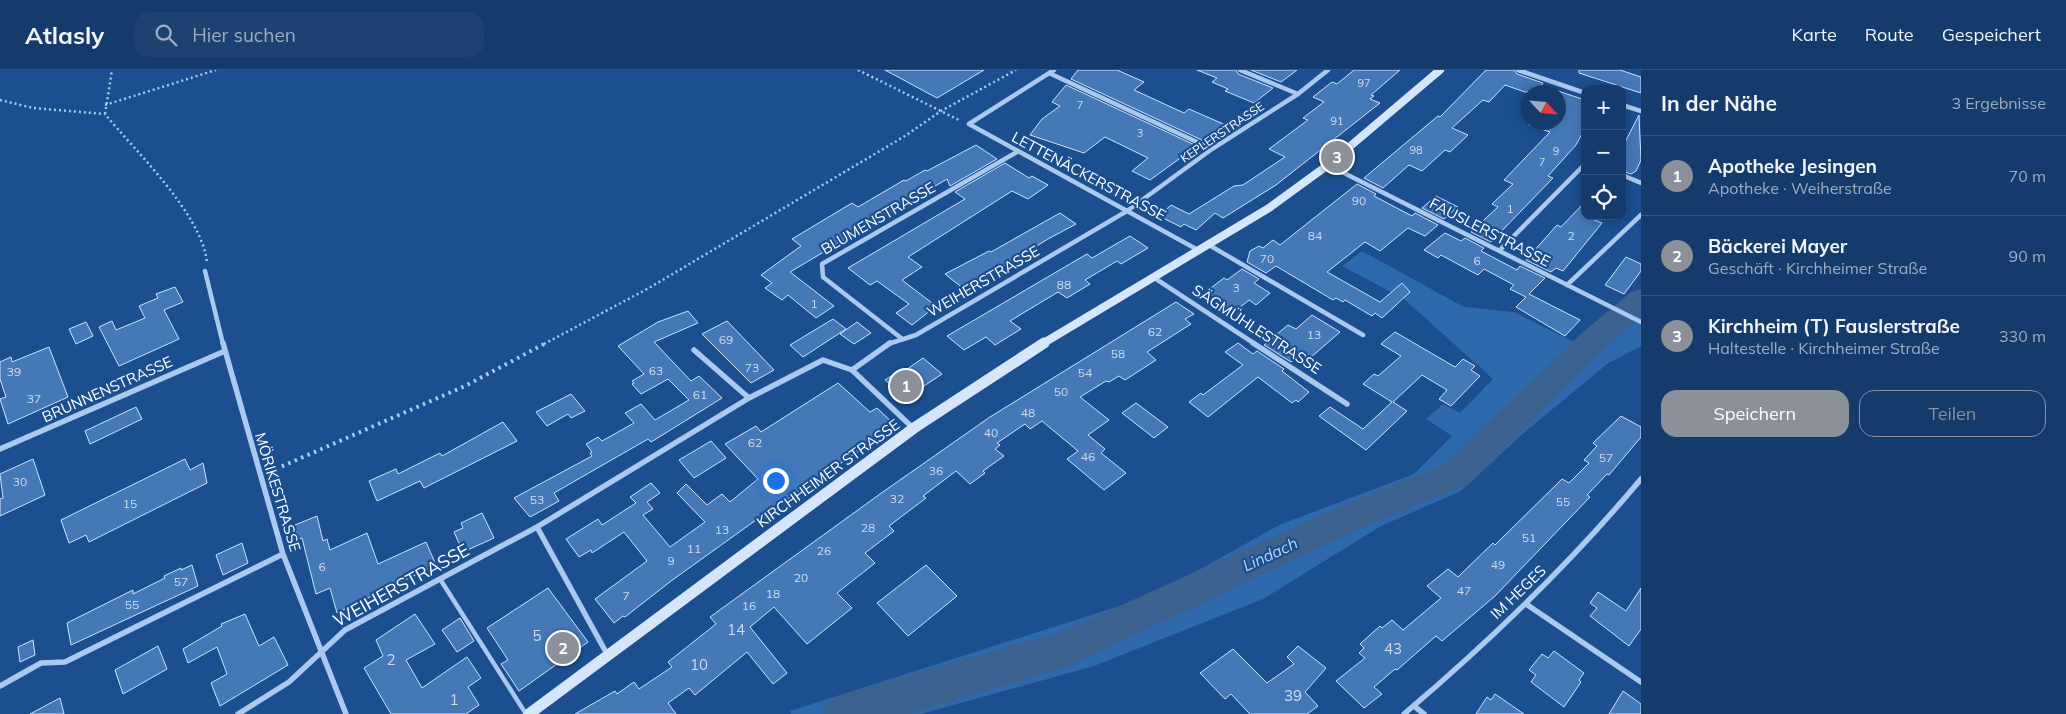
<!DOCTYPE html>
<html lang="de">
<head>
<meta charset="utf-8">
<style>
	:root { --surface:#143b6b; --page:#1d4271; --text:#f1f3f6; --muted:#9dadc1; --line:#33557e; --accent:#8c9099 }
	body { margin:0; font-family:Mulish,sans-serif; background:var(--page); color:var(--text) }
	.controls { position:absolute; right:15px; top:15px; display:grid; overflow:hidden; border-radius:10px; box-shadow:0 2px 12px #0003 }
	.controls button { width:45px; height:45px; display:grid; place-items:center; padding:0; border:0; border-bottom:1px solid var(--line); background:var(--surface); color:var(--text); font:25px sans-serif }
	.compass { position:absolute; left:1521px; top:15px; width:45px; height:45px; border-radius:50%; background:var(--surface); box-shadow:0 2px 12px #0003; rotate:116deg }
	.you { position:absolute; left:775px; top:410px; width:18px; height:18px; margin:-12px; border:4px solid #fff; border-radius:50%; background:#1a73e8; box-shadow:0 0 0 8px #1a73e833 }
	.badge { display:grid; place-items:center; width:32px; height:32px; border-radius:50%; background:var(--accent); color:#fff; font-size:16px; font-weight:700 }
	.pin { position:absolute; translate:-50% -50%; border:2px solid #fff; box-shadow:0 1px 5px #0006 }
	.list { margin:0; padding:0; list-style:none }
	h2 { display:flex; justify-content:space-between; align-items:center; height:65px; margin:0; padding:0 20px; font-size:21px }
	h2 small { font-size:16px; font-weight:400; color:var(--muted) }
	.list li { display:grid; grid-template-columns:32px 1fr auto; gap:15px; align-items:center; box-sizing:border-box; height:80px; padding:0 20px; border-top:1px solid var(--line) }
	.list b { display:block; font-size:19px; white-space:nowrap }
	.list p { margin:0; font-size:16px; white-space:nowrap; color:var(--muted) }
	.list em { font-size:16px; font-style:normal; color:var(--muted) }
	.actions { display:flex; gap:10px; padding:15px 20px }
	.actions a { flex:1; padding:11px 0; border:1px solid var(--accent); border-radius:15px; text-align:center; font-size:18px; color:var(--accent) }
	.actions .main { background:var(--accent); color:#fff }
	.icon { flex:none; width:28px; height:28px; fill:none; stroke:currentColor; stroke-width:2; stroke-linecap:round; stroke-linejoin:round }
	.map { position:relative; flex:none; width:1641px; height:644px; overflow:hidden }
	header { display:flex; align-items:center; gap:30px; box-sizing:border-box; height:70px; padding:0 25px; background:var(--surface); border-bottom:1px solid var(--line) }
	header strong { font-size:24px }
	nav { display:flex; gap:28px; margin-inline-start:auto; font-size:18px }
	.search { width:350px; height:45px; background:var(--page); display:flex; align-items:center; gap:12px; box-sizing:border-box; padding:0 18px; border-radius:15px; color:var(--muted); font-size:19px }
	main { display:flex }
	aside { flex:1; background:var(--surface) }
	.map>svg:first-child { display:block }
</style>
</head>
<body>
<header>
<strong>Atlasly</strong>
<div class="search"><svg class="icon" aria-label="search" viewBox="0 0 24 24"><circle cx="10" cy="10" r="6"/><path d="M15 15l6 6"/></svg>Hier suchen</div>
<nav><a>Karte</a><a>Route</a><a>Gespeichert</a></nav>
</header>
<main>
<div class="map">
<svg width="1641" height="644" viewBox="0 0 1641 644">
	<rect width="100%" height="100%" fill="#1b4f8f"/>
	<path fill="#2e69ad" d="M1362,181l102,56 50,5 62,31 49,-42 16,-8v53l-34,18 -88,73 -58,54 -80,35 -118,73 -169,67 -173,48h-130l-1,-3 364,-116 125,-70 135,-51 38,-38 -26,-17 17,-15 17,9 33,-34 -89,-80 -62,-33z"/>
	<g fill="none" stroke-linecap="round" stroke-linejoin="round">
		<path fill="#3c6290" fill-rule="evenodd" d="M1641,219v26l-36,33 -136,136 -97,39 -303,143 -159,48h-87l6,-14 14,-6 221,-63 284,-128 97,-39 138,-132 48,-40z"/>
	</g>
	<path fill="#4478b7" stroke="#cfe3fa" d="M885,0h99l-47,28z
		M1078,0h39l27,12 -10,8 13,6 37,17 5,-4 39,17 -16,13 -8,2 -133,-62z
		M1197,0h39l2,4 35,14 -19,15 -29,-12 3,-2 -16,-7 5,-4z
		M1251,0h46l-16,12z
		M1354,0h46l-29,25 3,1 -4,3 10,4 -104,82 -53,33 -8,-5 -19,17 -12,-6 -3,3 -22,-11 12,-11 18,9 45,-28 9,-1 42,-28 -16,-8 39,-29 -5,-2 21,-16 -11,-5 19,-15 5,2z
		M1486,0h28l3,4 26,9 -7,9h-11l-20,-7 -16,17 -6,-2 -31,28 16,7 -18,17 -5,-2 -23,21 -13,-6 -26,23 -19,-10 74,-62 2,1z
		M1579,0h41l21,7v16l-62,-20z
		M1066,15l131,61 -47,34 -18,-9 16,-13 -43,-21 -21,16 -54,-18 12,-16 18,-13 -8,-4z
		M1558,21l27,9v28l-9,17 -28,31 5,2 -62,64 -20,-10 27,-25 -6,-3 21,-20 -9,-4 46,-48 -21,-7v-3h29z
		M1639,45l2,45 -5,11 -5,3 -9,-3v-23z
		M976,75l21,14 -47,27 -3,-7 -157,93 44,34 -18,12 -28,-23 -6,5 -17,-12 7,-5 -11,-8 40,-29 -9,-7 60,-36 6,4 46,-27 2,1 19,-11 2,1z
		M1005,93l24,15 3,-2 16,9 -20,14 -16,-8 -104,66 14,10 -20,13 34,26 -24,19 -16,-12 13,-9 -32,-23 -7,4 -22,-17 117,-69 -10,-7z
		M1357,114l19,10 -2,2 38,20 3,-3 23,12 -13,11 -17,-8 -28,23 -15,-9 -38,30 53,30 22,-19 8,9 -28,26 -7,-5 -3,3 -27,-16 -2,2 -7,-4 -3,2 -57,-34 -10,7 -19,-11 3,-11 9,-5 4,2 10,-8 7,5z
		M1436,126l22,11 -14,12 -22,-11z
		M1585,132v14l17,7 -39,48 -7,-3 -5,4 -25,-12 31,-35 4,2z
		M1060,143l16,11 -28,15 -83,51 -20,-16 44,-23 2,1z
		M1445,163l16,8 4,-3 19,10 -3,3 36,19 3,-4 25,12 -16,16 51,26 -15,16 -49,-29 10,-10 -16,-8 4,-4 -30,-16 -6,6 -37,-20 -3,3 -14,-8z
		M1130,166l18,12 -27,16 -4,-3 -32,19 5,4 -23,14 -9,-6 -48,29 11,8 -26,16 -9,-8 -22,13 -17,-14 140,-82 5,4z
		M1626,187l15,7v7l-17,23 -19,-9z
		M1242,199l17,10 -5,4 16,10 -14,12 -7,-5 -16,13 -30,-19 21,-16 3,2z
		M175,217l8,15 -19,8 15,29 -60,27 -20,-39 13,-6 4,9 29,-12 -6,-12 19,-8 -2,-4z
		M1176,232l18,12 -9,5 6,5 -44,28 9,8 -31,20 -6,-4 -10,6 -3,-1 -26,16 29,23 -21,15 17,14 -4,4 25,20 -22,17 -37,-31 11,-8 -36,-30 -12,8 -5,-5 -28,19 3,2 -5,4 9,7 -21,15 2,2 -15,11 -14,-13 -33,25 3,2 -37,28 5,5 -29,22 10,10 -38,30 15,15 -45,36 -33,-37 -24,20 37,46 -14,11 -26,-32 -52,43 -6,-7 -21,15 8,11h-101l40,-23 2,3 17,-12 5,7 33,-22 -4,-5 48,-38 -6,-7 170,-123 110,-77z
		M688,241l10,12 -44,19 37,39 8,-5 23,22 -71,44 -3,-3 -94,54 5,8 -29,16 -16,-19 78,-42 -2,-3 2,-1 -6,-8 12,-7 4,4 32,-18 -9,-10 16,-9 14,16 34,-20 -21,-21 -27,15 -9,-10 2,-1 -2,-2 12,-7 -26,-28 40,-24z
		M1312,245l28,17 -30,26 -8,-5 -11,9 -27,-17 24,-20 8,4z
		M833,249l13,10 -43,28 -13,-12z
		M727,251l47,49 -23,13 -49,-49z
		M86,252l7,14 -17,8 -7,-15z
		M857,252l14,11 -17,11 -14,-10z
		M1395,262l60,35 8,-8 12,7 -4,4 9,6 -29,30 -12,-7 8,-9 -25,-15 -29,27 14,9 -41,39 -47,-34 11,-9 33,22 29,-27 -29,-18 11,-10 4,2 23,-20 -20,-12z
		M1238,273l15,11 4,-3 27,18 -2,2 27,21 -11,10 -2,-2 -4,3 -34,-26 -50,40 -19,-15 12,-9 2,2 40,-30 -18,-13z
		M49,277l19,50 -60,27 -8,-25 6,-2 -6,-18v-17l11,-5 1,5z
		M923,288l19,16 -36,24 -21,-18 15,-10 3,2z
		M838,313l32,29 7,-4 19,18 -120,81 1,1 -18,14 -3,-2 -85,61 -46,36 -2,-1 -9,7 -19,-24 52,-38 -23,-29 -32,21 -1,-3 -12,7 -13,-18 32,-20 4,6 34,-22 -6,-6 21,-14 9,10 -13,9 6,7 -10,6 27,32 35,-25 -28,-29 9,-9 21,21 15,-11 8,8 28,-23 -33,-35 31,-18 5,6z
		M571,324l14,17 -14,7 -3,-4 -21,12 -11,-14z
		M1136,333l32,24 -14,11 -32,-25z
		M136,337l6,12 -52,25 -5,-13z
		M1621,346l20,11v10l-32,38 -2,-1 -20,21 3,2 -95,99 -53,45 -6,-5 -39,34 -2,-1 -21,18 8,7 -18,14 -28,-27 29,-23 -6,-5 5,-5 -4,-4 20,-18 2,2 10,-8 11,10 38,-32 -14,-12 21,-17 10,8 35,-34 2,2 67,-66 7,4 20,-20 -5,-3 13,-14 -4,-3z
		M503,352l14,19 -93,47 -4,-7 -43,20 -8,-20 27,-12 2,5 42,-21 2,3z
		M711,371l15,17 -32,20 -15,-18z
		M33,389l12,36 -45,21v-17l3,-1 -3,-24z
		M185,389l5,11 13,-7 4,20 -118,59 -3,-7 -17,8 -8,-23z
		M482,443l12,25 -31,14 -9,-20 9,-4 -2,-5z
		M317,446l6,25 4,-2 3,11 37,-17 11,31 48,-22 10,23 -99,48 -7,-25 -14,6 -14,-56 -4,1 -3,-14z
		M242,473l6,20 -25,12 -7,-20z
		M192,495l6,21 -127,59 -4,-22 66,-33v4l32,-16 -1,-2 17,-8v2z
		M926,495l31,31 -49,40 -31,-33z
		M548,518l40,54 -69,49 -18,-27 7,-4 -21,-32z
		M1641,518v41l-12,17 -39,-30 7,-8 -7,-5 8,-11 28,19z
		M245,544l14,32 15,-9 14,28 -68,41 -9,-23 16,-9 -10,-27 -29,16 -5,-14 39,-23 -1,-2z
		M415,544l20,30 -29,16 16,28 45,-31 14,21 -13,9 11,18 -13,9h-75l-27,-46 19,-12 -7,-16z
		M460,548l14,23 -17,11 -15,-22z
		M33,570l2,15 -15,7 -2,-15z
		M158,576l9,23 -44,25 -8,-24z
		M1298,576l28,22 -21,24 13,14 -11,8h-57l-19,-20 -6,5 -25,-26 33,-24 34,34 27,-19 -7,-7z
		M1554,581l30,22 -5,7 2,2 -17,25 -33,-25 5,-7 -7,-5 13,-16 6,4z
		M1623,621l18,13v10h-32z
		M1495,624l29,20h-48l11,-17 4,3z
		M60,628l4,16h-34z"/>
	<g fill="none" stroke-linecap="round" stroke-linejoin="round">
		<path stroke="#a9c9ee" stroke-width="2.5" stroke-dasharray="2 3" stroke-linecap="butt" d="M858,0l103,51
			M0,30l33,8 72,6c31,38 96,99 102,148
			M105,35l111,-35
			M105,44l7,-44
			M544,274l105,-56 256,-152 36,-25 75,-41"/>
		<path stroke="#a9c9ee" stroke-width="4" stroke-dasharray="2.5 4.5" stroke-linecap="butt" d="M269,402l196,-86 81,-43"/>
		<path stroke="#a9c9ee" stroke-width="4.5" d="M440,509l86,135"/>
		<path stroke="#a9c9ee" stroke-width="4.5" d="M1054,0l-85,54 229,126
			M1240,0l58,24
			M1518,0l67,23
			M1049,3l163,76
			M1622,35l19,6
			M1328,95l313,157
			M1622,105l19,8
			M1209,175l154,90
			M1499,181l86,-87
			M205,201l18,73
			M1153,207l102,67
			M1567,215l74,-70
			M901,268l-78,-61 -1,-13 195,-112
			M888,274l28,-9 211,-124 85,-62 86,-55 30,-24"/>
		<path stroke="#a9c9ee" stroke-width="5.5" d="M223,273l60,211 63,160
			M1253,273l94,61
			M694,280l55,48
			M852,300l61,58
			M0,379l225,-98
			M537,457l70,127
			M1526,534l115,78
			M0,616l41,-23 24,-1 218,-108
			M1414,636l10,8
			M238,644l51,-32 56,-52 192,-103 212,-129 74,-38 29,10 38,-27
			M1404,644c85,-72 165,-149 237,-235"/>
		<path stroke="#d6e6fa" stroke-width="8" d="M1042,274l227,-136 59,-43 112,-95"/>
		<path stroke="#d6e6fa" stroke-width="11" d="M529,644l385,-286 130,-85"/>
	</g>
	<g text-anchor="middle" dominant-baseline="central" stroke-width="4.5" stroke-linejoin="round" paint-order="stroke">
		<g font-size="11" fill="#d0dded">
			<text x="1364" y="13">97</text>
			<text x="1080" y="35">7</text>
			<text x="1337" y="51">91</text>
			<text x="1140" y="63">3</text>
			<text x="1416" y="80">98</text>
			<text x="1556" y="81">9</text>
			<text x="1542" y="92">7</text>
		</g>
		<g font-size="12" fill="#fff" stroke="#1b4f8f">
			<text transform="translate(1222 62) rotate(-34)">KEPLERSTRASSE</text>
		</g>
		<g font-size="12" fill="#d0dded">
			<text x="1359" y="130">90</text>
			<text x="1510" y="138">1</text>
			<text x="1315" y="165">84</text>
			<text x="1571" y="165">2</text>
			<text x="1267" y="188">70</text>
			<text x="1477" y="190">6</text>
			<text x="1064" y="214">88</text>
			<text x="1236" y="217">3</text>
			<text x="814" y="233">1</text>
			<text x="1155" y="261">62</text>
			<text x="1314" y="264">13</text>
			<text x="726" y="269">69</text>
			<text x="1118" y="283">58</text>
			<text x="752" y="297">73</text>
			<text x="656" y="300">63</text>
			<text x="14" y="301">39</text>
			<text x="1085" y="302">54</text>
			<text x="1061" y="321">50</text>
			<text x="700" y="324">61</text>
			<text x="34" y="328">37</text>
			<text x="1028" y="342">48</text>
			<text x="991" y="362">40</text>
			<text x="755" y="372">62</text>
			<text x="1088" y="386">46</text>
			<text x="1606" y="387">57</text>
			<text x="936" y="400">36</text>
			<text x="20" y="411">30</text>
			<text x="897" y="428">32</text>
			<text x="537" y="429">53</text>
			<text x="1563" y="431">55</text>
			<text x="130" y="433">15</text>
			<text x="868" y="457">28</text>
			<text x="722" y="459">13</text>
			<text x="1529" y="467">51</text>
			<text x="694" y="478">11</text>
			<text x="824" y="480">26</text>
			<text x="671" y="490">9</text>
			<text x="1498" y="494">49</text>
			<text x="322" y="496">6</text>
			<text x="801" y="507">20</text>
			<text x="181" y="511">57</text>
			<text x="1464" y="520">47</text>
			<text x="773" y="523">18</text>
			<text x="626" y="525">7</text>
			<text x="132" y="534">55</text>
			<text x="749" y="535">16</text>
		</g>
		<g font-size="15" fill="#fff" stroke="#1b4f8f">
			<text transform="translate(1089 106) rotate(28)">LETTENÄCKERSTRASSE</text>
			<text transform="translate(878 148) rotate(-30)">BLUMENSTRASSE</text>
			<text transform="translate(1490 162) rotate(27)">FAUSLERSTRASSE</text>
			<text transform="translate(983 211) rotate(-30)">WEIHERSTRASSE</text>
			<text transform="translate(1257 259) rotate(33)">SÄGMÜHLESTRASSE</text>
			<text transform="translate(107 319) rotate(-24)">BRUNNENSTRASSE</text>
			<text transform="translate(828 403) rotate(-36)">KIRCHHEIMER STRASSE</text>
			<text transform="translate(278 422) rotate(73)">MÖRIKESTRASSE</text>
			<text transform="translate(1518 522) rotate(-44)">IM HEGES</text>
		</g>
		<g font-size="15" fill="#d0dded">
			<text x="736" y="559">14</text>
			<text x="537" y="565">5</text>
			<text x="1393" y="578">43</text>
			<text x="391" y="589">2</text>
			<text x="699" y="594">10</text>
			<text x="1293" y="625">39</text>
			<text x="454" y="629">1</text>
		</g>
		<g font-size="16" font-style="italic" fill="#b5d3f5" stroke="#1b4f8f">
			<text transform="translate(1270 484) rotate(-25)">Lindach</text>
		</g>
		<g font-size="18" fill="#fff" stroke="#1b4f8f">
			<text transform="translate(401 515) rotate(-29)">WEIHERSTRASSE</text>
		</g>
	</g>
</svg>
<div class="controls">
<button>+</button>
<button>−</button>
<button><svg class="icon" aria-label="locate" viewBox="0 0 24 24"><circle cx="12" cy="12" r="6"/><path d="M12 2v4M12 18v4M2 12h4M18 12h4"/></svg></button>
</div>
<svg class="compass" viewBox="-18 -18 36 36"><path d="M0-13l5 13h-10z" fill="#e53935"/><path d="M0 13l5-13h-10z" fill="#9dadc1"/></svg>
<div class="you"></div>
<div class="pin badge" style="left:906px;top:316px">1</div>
<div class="pin badge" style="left:563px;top:578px">2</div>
<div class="pin badge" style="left:1337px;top:87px">3</div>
</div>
<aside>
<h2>In der Nähe<small>3 Ergebnisse</small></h2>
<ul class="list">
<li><span class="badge">1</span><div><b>Apotheke Jesingen</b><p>Apotheke · Weiherstraße</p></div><em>70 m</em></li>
<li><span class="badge">2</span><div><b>Bäckerei Mayer</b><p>Geschäft · Kirchheimer Straße</p></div><em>90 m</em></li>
<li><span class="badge">3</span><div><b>Kirchheim (T) Fauslerstraße</b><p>Haltestelle · Kirchheimer Straße</p></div><em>330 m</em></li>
</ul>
<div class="actions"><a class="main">Speichern</a><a>Teilen</a></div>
</aside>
</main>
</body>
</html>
